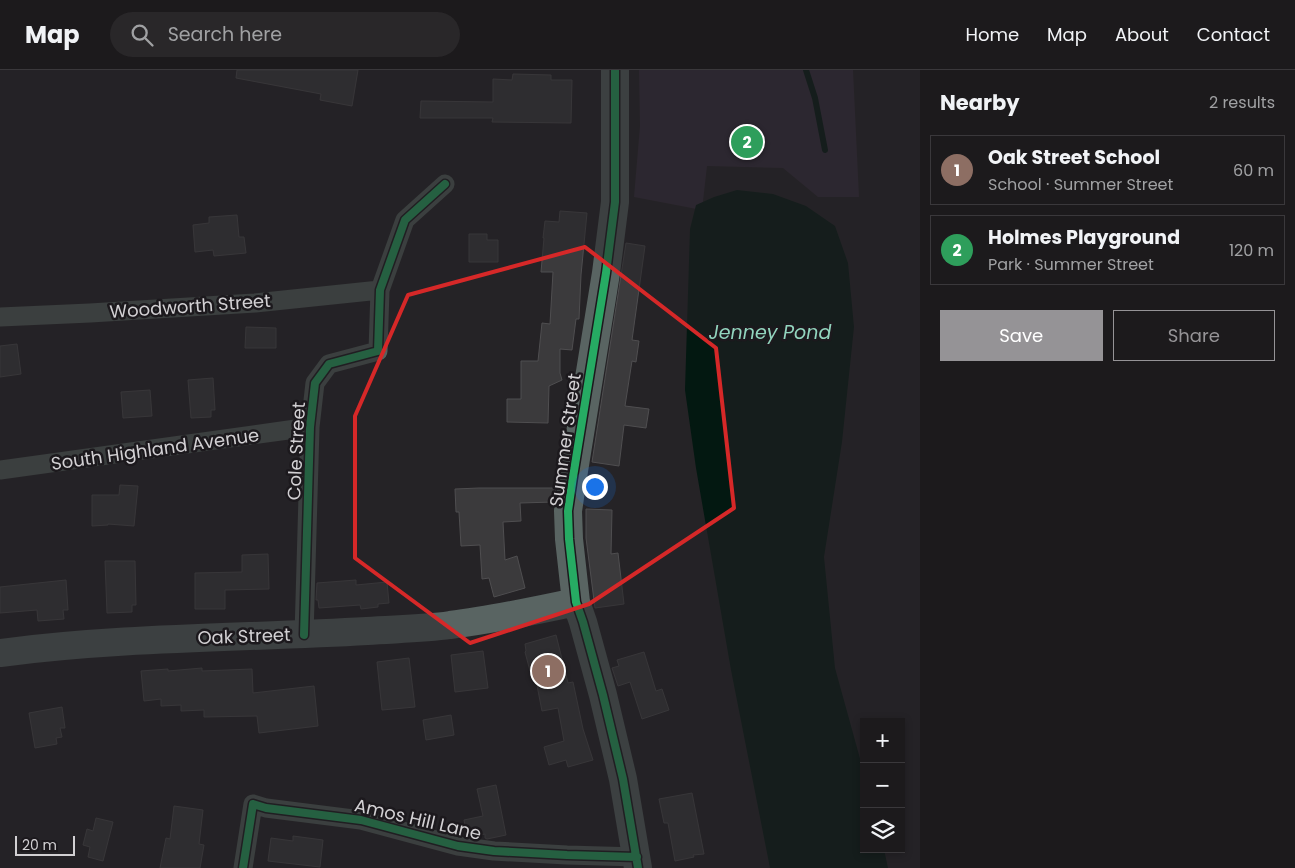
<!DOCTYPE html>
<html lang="en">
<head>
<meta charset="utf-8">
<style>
	:root { --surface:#1c1a1c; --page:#292729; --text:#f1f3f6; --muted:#a0a1a3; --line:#3a383b; --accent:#959396 }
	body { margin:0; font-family:Poppins,sans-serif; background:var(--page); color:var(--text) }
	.controls { position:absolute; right:15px; bottom:15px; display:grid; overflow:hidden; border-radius:0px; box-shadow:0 2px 8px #0003 }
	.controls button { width:45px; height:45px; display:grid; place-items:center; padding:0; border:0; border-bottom:1px solid var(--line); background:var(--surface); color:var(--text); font:25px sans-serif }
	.scale { position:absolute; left:15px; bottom:12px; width:60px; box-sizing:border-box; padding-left:5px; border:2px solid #d2d0d3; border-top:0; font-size:14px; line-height:18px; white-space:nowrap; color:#d2d0d3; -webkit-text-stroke:4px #1c191d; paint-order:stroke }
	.you { position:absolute; left:594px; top:416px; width:18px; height:18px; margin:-12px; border:4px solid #fff; border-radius:50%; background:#1a73e8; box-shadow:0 0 0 8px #1a73e833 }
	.badge { display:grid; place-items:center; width:32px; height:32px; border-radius:50%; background:var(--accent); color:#fff; font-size:16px; font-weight:700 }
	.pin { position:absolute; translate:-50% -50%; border:2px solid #fff; box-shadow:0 1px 5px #0006 }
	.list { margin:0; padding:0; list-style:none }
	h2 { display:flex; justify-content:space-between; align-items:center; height:65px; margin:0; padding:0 20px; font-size:21px }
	h2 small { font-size:16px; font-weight:400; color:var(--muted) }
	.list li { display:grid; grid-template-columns:32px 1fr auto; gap:15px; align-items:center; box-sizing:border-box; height:70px; margin:0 10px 10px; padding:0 10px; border:1px solid var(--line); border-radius:0px }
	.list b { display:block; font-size:19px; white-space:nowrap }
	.list p { margin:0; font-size:16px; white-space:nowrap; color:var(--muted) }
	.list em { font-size:16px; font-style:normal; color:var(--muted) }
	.actions { display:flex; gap:10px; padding:15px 20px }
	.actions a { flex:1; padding:11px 0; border:1px solid var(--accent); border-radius:0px; text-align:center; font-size:18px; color:var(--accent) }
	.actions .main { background:var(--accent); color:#fff }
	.icon { flex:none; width:28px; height:28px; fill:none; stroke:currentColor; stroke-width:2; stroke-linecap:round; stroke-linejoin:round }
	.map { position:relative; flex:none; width:920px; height:798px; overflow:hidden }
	header { display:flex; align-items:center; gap:30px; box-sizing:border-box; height:70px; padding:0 25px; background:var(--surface); border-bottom:1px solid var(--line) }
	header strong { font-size:24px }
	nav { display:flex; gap:28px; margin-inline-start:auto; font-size:18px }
	.search { width:350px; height:45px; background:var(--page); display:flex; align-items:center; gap:12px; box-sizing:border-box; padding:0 18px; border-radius:28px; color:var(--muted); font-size:19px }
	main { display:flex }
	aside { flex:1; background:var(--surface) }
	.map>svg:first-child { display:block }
</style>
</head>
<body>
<header>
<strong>Map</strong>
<div class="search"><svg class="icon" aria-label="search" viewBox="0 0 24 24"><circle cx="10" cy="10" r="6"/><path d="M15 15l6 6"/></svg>Search here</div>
<nav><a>Home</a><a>Map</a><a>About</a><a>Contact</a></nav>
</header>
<main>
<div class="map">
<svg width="920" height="798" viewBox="0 0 920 798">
	<rect width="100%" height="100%" fill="#252326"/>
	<path fill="#372d3c" d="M639,0h214l6,127h-41l-35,-29 -76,-2 -5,44 -68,-13 6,-71z"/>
	<path fill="#031811" d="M737,120l36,4 33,12 29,20 13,37 6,64 -12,115 -18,115 11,111 29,105v76h20l4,19h-118l-39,-198 -35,-202 -11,-78 5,-161 6,-24 18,-8z"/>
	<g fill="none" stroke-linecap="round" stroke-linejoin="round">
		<path stroke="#031811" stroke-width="6" d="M806,0l9,28 10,52"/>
	</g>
	<path fill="#3b3a3c" stroke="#4f4e50" d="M237,0h121l-6,36 -32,-6 1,-6 -85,-16z
		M513,4l38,1v5h21l-1,43 -79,-1 1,-4h-73l1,-17 72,1v-23l19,1z
		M560,141l27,2 -6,62 -2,44h-3l-4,31 -12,-1v24l2,7 -13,6 -1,37 -41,-1v-23h14v-38h17l4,-38 8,1 3,-52h-12l3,-34h-1l2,-17 14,1z
		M237,145l2,22h5l2,16 -32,3 -1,-6 -18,2 -2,-27 16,-2v-6z
		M469,164h18v6h11v22h-29z
		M626,173l19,3 -13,94 7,1 -3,21 -4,-1 -7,45 24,3 -3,19 -22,-3 -5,41 -27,-4z
		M246,257l30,1v20h-31z
		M17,274l4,30 -21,3v-31z
		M213,308l2,32h-4v7l-20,1 -3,-38z
		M150,320l2,26 -29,2 -2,-26z
		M120,415l18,1 -4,40 -26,-2v1l-16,1v-31h27z
		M479,418h77l-2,14 -34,1 1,18 -18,1 2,38 12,-4 8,32 -31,9 -5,-19 -7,1 -2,-34 -19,1 -2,-34h-3l-1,-23z
		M586,439l26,1 -1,44 7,-1 6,51 -29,4 -9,-70z
		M268,484l1,35 -44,1v19h-30v-36l47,-1v-17z
		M105,491h30l1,44h-4v7l-25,1z
		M66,510l2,30h-5l1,9 -26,2 -1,-11 -37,3v-26z
		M356,510v5l31,-3 2,21 -11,1v3l-17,2 -1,-4 -41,3 -1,-8h-2l1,-17z
		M556,565l12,48 5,-1 10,47 10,31 -25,7 -2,-7 -17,5 -5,-18 20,-6 -6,-33 -16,3 -8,-41 -4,1 -5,-19 1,-1 -1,-7z
		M483,581l5,37 -33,4 -4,-37z
		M644,582l12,39 6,-2 7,21 -27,9 -12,-37 -12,4 -6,-18 7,-2 -2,-6z
		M409,588l6,49 -33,3 -5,-48z
		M202,598v3l50,-2 1,24 61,-7 4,40 -59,7 -2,-17 -53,1v-7l-23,1v-6l-20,1v-7l-17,2 -3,-30 27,-2v2z
		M62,637l3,21h-5l2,9 -6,1 1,6 -22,4 -6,-35z
		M451,645l3,20 -28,5 -3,-20z
		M496,715l10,50 -19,4 -2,-1v-4l-13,3 -5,-1 -3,-16 19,-4 -6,-27z
		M692,723l12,61 -11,1 1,2 -19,4 -7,-38h-4l-5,-24z
		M174,736l29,4 -4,34 5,1 -4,23h-40l6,-30 4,1z
		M96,748l17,4 -10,39 -15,-4 2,-10 -7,-2 4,-16 6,2z
		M293,766l30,4 -3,27 -52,-6 3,-23 22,3z"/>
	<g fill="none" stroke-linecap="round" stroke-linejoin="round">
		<path stroke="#57625e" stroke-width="19" d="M0,247l90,-4 165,-10 125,-13
			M0,400l310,-43
			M304,565l6,-208 5,-44 14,-19 49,-13 2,-61 25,-70 40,-36
			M243,798l10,-64 13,4 95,12 97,26 36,5 73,4 70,2"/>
		<path stroke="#596462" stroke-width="28" d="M615,0v132l-9,71 -33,204 -5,34 1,28 7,63 7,20 20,73 20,84 15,89
			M0,583c122,-16 244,-15 367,-22 27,-2 55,-2 83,-6 42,-5 84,-14 126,-23"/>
		<g stroke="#1c191d" stroke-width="11">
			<path id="cycleway" d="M615,0v132l-9,71 -33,204 -5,34 1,28 7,63 7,20 20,73 20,84 15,89
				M304,565l6,-208 5,-44 14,-19 49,-13 2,-61 25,-70 40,-36
				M243,798l10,-64 13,4 95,12 97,26 36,5 73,4 70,2"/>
		</g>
		<use href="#cycleway" stroke="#26ab63" stroke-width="8"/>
	</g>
	<path d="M0 0H920V798H0ZM585,177l131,101 18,160 -145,96 -119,39 -115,-85v-142l53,-121z" fill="#252326" fill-opacity=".55" fill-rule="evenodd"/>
	<path fill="none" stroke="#d62828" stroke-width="4" stroke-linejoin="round" d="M585,177l131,101 18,160 -145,96 -119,39 -115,-85v-142l53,-121z"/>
	<g text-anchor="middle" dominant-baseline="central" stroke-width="5" stroke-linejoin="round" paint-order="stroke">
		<g font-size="18" fill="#d2d0d3" stroke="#1c191d">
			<text transform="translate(190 236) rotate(-4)">Woodworth Street</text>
			<text transform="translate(565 370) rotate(-82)">Summer Street</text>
			<text transform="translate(155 379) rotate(-8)">South Highland Avenue</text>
			<text transform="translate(296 381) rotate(-87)">Cole Street</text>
			<text transform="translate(244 566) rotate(-2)">Oak Street</text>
			<text transform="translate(418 749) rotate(13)">Amos Hill Lane</text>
		</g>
		<g font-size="19" font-style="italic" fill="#92d5be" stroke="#1c191d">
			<text x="770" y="262">Jenney Pond</text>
		</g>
	</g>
</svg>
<div class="controls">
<button>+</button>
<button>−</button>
<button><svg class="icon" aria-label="layers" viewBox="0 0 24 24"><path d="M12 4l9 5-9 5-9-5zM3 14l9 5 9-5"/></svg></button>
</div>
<div class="scale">20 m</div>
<div class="you"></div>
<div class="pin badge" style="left:548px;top:601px;background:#8d6e63">1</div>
<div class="pin badge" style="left:747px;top:72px;background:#2e9e5b">2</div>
</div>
<aside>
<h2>Nearby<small>2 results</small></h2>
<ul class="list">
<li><span class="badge" style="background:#8d6e63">1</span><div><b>Oak Street School</b><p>School · Summer Street</p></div><em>60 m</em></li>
<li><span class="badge" style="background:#2e9e5b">2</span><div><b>Holmes Playground</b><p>Park · Summer Street</p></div><em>120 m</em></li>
</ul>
<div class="actions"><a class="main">Save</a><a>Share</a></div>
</aside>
</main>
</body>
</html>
